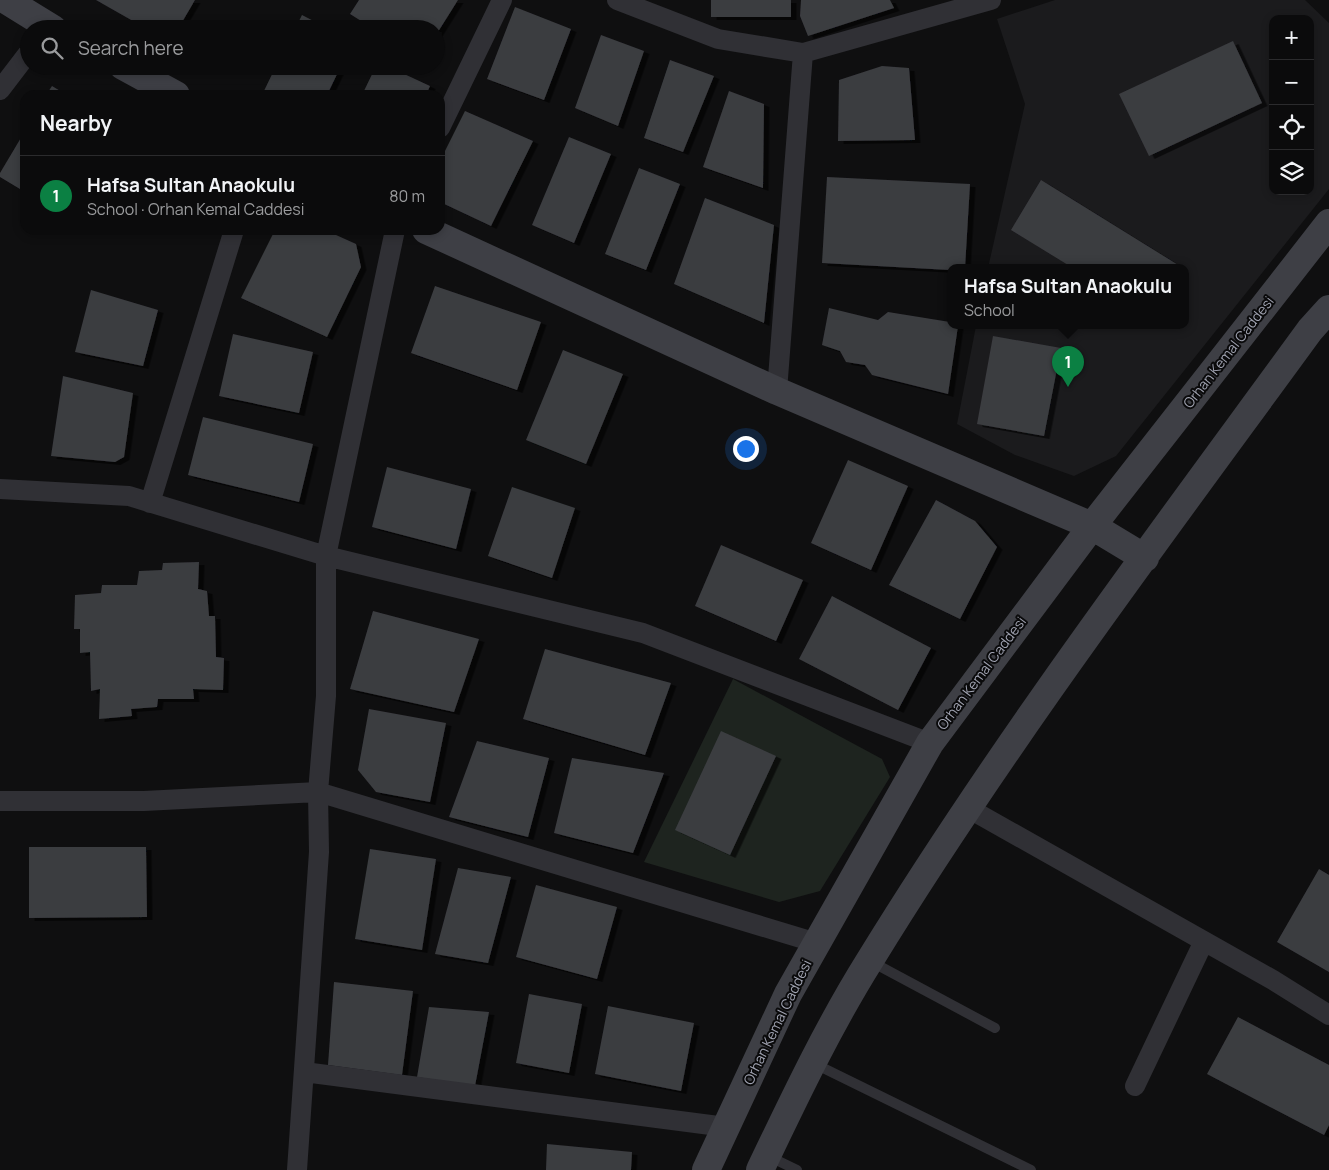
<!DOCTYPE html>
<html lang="en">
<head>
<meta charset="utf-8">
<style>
	:root { --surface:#0b0b0c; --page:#19191a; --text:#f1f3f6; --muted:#9a9b9d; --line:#2b2b2d; --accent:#0b8043 }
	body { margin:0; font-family:Manrope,sans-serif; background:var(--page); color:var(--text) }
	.controls { position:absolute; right:15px; top:15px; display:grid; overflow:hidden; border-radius:10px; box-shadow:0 2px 8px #0003 }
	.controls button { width:45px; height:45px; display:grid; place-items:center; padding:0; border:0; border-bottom:1px solid var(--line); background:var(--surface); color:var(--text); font:25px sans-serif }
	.you { position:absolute; left:745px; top:448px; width:18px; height:18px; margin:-12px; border:4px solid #fff; border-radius:50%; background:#1a73e8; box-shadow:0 0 0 8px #1a73e833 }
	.badge { display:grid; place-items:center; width:32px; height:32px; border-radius:50%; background:var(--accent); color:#fff; font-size:16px; font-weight:700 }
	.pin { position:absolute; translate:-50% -41px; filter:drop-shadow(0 1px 2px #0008) }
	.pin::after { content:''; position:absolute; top:26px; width:18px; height:15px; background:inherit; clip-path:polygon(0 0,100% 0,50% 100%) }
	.popup { position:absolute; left:947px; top:264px; width:242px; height:65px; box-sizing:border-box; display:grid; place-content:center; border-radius:10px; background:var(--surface); filter:drop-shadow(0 1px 4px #0005); font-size:16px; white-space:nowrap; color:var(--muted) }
	.popup b { font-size:19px; color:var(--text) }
	.popup::after { content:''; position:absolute; left:50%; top:100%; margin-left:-10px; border:10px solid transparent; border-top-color:var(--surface) }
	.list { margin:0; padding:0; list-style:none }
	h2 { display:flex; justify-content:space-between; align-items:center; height:65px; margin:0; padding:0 20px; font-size:21px }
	h2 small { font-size:16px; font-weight:400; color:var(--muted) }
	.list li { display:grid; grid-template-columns:32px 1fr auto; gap:15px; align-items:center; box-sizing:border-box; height:80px; padding:0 20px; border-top:1px solid var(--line) }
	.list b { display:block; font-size:19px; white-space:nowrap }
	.list p { margin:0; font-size:16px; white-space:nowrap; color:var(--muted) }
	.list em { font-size:16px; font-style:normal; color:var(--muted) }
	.icon { flex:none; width:28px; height:28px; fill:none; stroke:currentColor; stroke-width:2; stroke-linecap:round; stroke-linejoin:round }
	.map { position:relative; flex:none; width:1329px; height:1170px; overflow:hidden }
	.search { position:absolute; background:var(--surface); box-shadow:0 2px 8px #0003; left:20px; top:20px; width:425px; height:55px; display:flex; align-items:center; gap:12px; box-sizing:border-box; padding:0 18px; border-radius:28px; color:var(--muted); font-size:19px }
	.panel { position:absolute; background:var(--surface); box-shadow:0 2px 8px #0003; left:20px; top:90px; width:425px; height:145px; border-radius:15px }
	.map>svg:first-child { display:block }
</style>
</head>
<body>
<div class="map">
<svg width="1329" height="1170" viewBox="0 0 1329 1170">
	<defs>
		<filter id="shadow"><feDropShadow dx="5.5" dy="3" stdDeviation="0" flood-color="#0009"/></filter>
	</defs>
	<rect width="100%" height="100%" fill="#0f0f10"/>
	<path fill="#1b1b1d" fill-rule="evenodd" d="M1055,0h250l24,23v166l-213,267 -42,20 -59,-21 -58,-31 19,-98h210v-58h-198l37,-164 -28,-85zM1273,19h37v172h-37z"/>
	<path fill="#1e241f" d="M733,679l149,80 8,18 -70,114 -41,11 -135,-40z"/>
	<path fill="#3b3c40" filter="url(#shadow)" d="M96,0h99l-17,29h-31z
		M359,0h99l-22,35v-6h-62l-24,-15z
		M711,0h80v17h-80z
		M801,0h89l4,8 -86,28 -8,-20z
		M515,7l56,22 -27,71 -57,-21z
		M302,15l27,14h-34z
		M601,35l43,16 -26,75 -43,-18z
		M1233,41l29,62 -113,53 -30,-62z
		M670,60l44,16 -31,76 -39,-14z
		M276,66h65l-14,29h-65z
		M376,66h11l43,20 -4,9h-64z
		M882,66l27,2 6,72 -77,1 1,-61z
		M52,86l15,9h-21z
		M729,91l35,13 -1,84 -60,-21z
		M465,111l68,30 -42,85 -51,-24v-41z
		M25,131v61l-25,-15v-4z
		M569,137l42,17 -37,89 -42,-18z
		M639,168l41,16 -34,86 -41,-16z
		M827,177l143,7 -5,84h-15v2l-128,-7z
		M1041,180l142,88h-110l-62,-38z
		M705,198l69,27 -10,98 -90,-39z
		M275,230h50l31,14 5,23 -34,70 -86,-39z
		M435,286l106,36 -24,68 -106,-37z
		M91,290l67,20 -15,56 -68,-14z
		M829,308l49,12 10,-8 62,10v4h8l-10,68 -76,-19 -7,-10 -19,-3 -6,-11 -18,-6z
		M233,334l80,18 -14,61 -80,-17z
		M993,336l68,12 -17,88 -67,-12z
		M563,350l60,24 -37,90 -60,-24z
		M63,376l70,17 -9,64 -9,5 -64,-6z
		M203,417l110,27 -14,58 -111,-27z
		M848,460l60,26 -37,84 -60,-27z
		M387,467l84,22 -15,60 -84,-22z
		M512,487l63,21 -23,70 -64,-22z
		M936,500l39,21 22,26 -37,72 -71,-34z
		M721,545l82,35 -27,61 -81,-35z
		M199,562l-1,27 9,2 2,25h6l1,41 8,1 -1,32 -30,-1 1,10h-36l-1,8 -26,2 1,7 -33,3 1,-30 -9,2 -1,-39 -10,1v-24h-6l1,-34 26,-2 1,-8h35l2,-14 23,-1 1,-7z
		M832,596l99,52 -33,62 -99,-51z
		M373,611l106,28 -25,73 -104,-23z
		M545,649l126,34 -26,72 -122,-36z
		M369,709l77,14 -16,79 -54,-10 -18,-22z
		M721,731l55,25 -46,99 -55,-25z
		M477,741l72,17 -21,79 -79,-20z
		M572,758l92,15 -31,80 -79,-20z
		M29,847h117l1,70 -118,1z
		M370,849l66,10 -14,91 -67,-11z
		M458,868l53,9 -23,86 -53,-9z
		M1319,869l10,6v97l-52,-30z
		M536,885l81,22 -20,72 -81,-22z
		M334,982l79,9 -11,84 -74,-10z
		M529,994l53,10 -13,69 -53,-10z
		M608,1006l86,17 -13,68 -86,-17z
		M429,1007l60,5 -14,74 -58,-9z
		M1238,1017l91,48v60l-5,10 -117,-61z
		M547,1144l85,8 -1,18h-85z"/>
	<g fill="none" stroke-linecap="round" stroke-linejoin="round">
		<path stroke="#303035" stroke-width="10" d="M870,961l125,67
			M813,1063l218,107
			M768,1156l29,14"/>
		<path stroke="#303035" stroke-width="20" d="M617,0l101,39 85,14 188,-53
			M0,90l29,-38
			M440,128l62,-128
			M777,391l26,-338
			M0,489l129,7 197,60 317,77 287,110
			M150,503l84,-273
			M0,801h144l174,-9 499,151
			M968,808l305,172 56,35
			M304,1072l422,55
			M1135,1086l69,-145
			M297,1170l22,-318 -1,-60 8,-96v-140l69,-326"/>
		<path stroke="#3e3f45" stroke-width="28" d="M6,0l47,29
			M123,66l53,29
			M426,230l351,161 315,135 53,32
			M706,1170l82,-176 142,-251 162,-217 237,-303
			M760,1170c34,-71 68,-143 110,-210 134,-218 289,-423 440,-630l19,-21"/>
	</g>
	<g text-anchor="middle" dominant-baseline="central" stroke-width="4" stroke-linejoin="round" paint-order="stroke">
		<g font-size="14" fill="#a0a3b1" stroke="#0a0a0b">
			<text transform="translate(1228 352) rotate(-52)">Orhan Kemal Caddesi</text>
			<text transform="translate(981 673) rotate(-53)">Orhan Kemal Caddesi</text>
			<text transform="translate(777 1022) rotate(-64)">Orhan Kemal Caddesi</text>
		</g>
	</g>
</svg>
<div class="controls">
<button>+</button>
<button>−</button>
<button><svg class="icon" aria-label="locate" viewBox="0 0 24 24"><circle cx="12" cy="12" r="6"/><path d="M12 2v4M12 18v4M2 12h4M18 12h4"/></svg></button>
<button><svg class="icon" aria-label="layers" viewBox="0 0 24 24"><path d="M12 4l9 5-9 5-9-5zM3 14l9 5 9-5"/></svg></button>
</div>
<div class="you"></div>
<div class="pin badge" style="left:1068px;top:387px">1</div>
<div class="popup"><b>Hafsa Sultan Anaokulu</b>School</div>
<div class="search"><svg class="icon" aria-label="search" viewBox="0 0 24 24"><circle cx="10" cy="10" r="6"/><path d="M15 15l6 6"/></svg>Search here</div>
<section class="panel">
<h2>Nearby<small></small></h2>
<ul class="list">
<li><span class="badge">1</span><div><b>Hafsa Sultan Anaokulu</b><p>School · Orhan Kemal Caddesi</p></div><em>80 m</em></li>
</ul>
</section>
</div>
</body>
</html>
